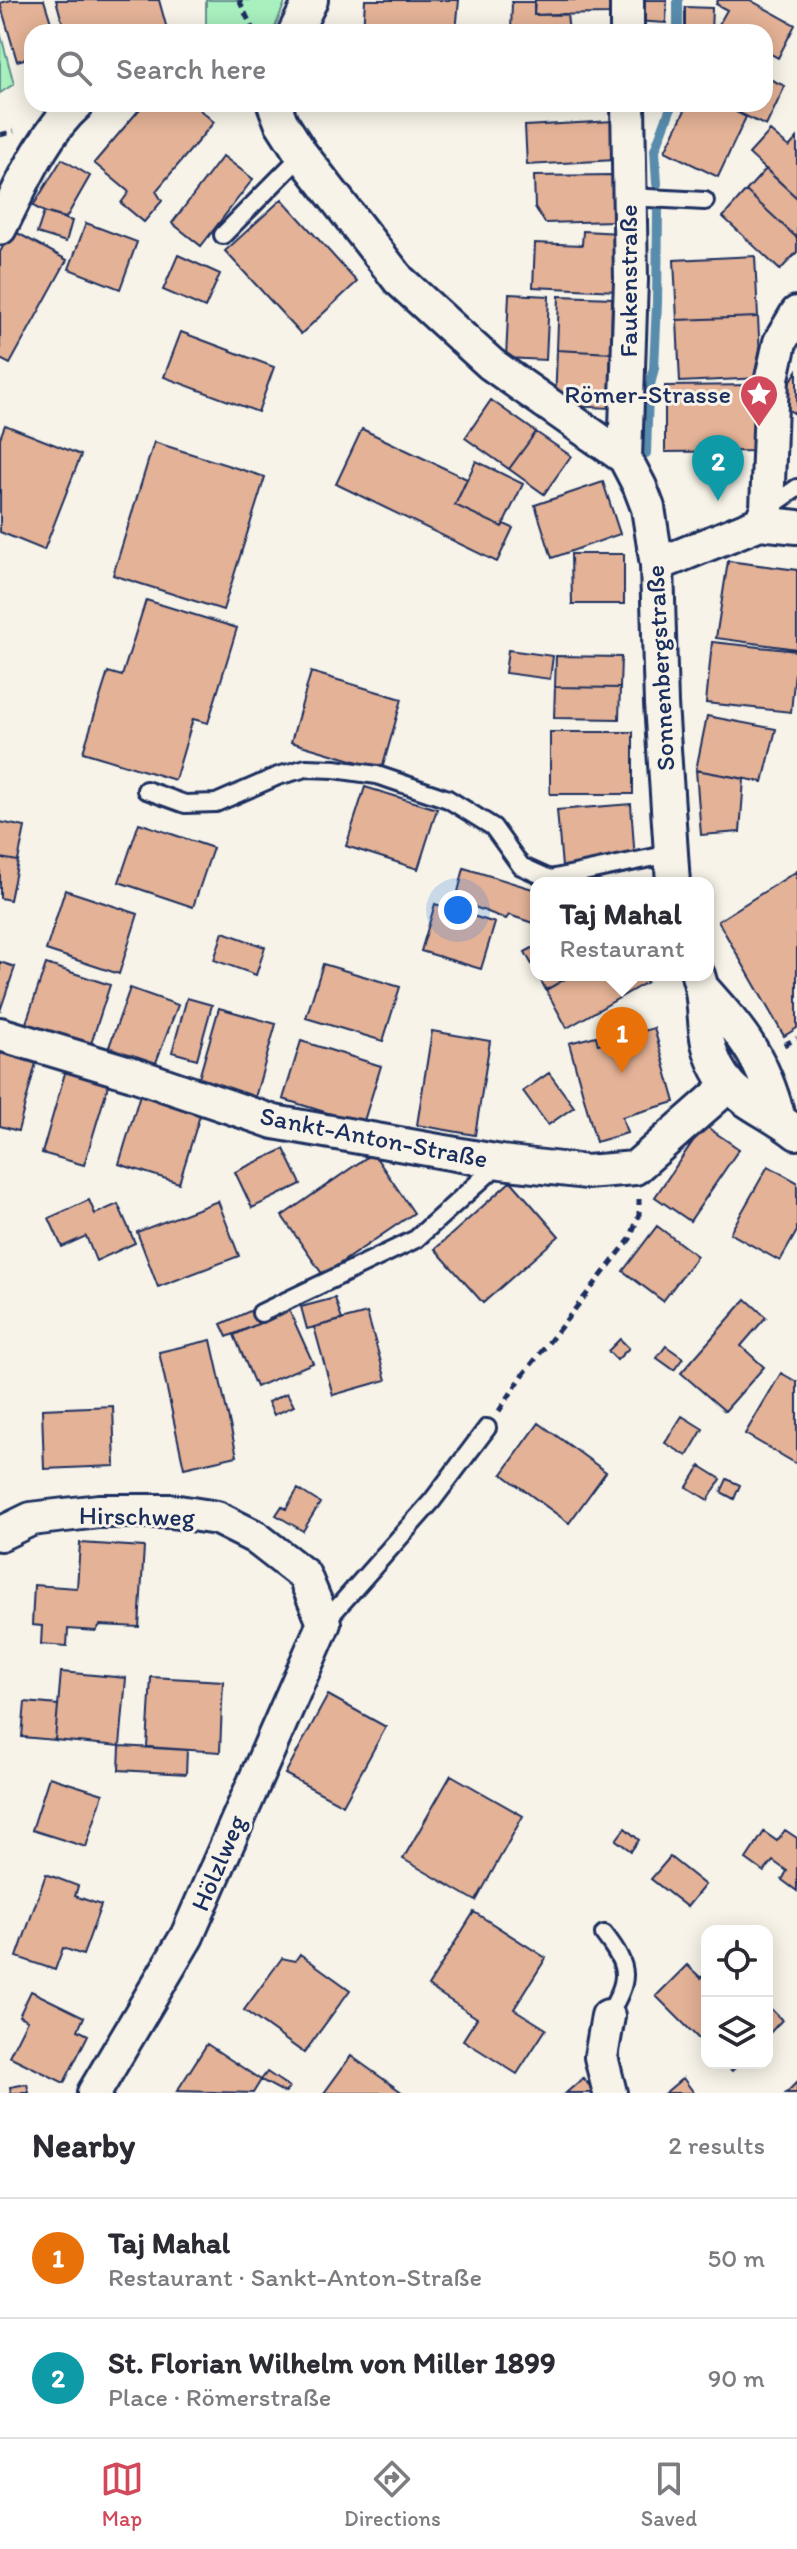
<!DOCTYPE html>
<html lang="en">
<head>
<meta charset="utf-8">
<style>
	:root { --surface:#fff; --page:#f7f7f7; --text:#2b2b33; --muted:#7c7c81; --line:#e1e1e2; --accent:#d1495b }
	body { margin:0; font-family:Itim,sans-serif; background:var(--page); color:var(--text) }
	.controls { position:absolute; right:24px; bottom:24px; display:grid; overflow:hidden; border-radius:16px; box-shadow:0 4px 20px #0003 }
	.controls button { width:72px; height:72px; display:grid; place-items:center; padding:0; border:0; border-bottom:2px solid var(--line); background:var(--surface); color:var(--text); font:40px sans-serif }
	.you { position:absolute; left:458px; top:910px; width:28px; height:28px; margin:-20px; border:6px solid #fff; border-radius:50%; background:#1a73e8; box-shadow:0 0 0 12px #1a73e833 }
	.badge { display:grid; place-items:center; width:52px; height:52px; border-radius:50%; background:var(--accent); color:#fff; font-size:26px; font-weight:700 }
	.pin { position:absolute; translate:-50% -66px; filter:drop-shadow(0 2px 4px #0008) }
	.pin::after { content:''; position:absolute; top:42px; width:28px; height:24px; background:inherit; clip-path:polygon(0 0,100% 0,50% 100%) }
	.popup { position:absolute; left:530px; top:877px; width:184px; height:104px; box-sizing:border-box; display:grid; place-content:center; border-radius:16px; background:var(--surface); filter:drop-shadow(0 2px 6px #0005); font-size:26px; white-space:nowrap; color:var(--muted) }
	.popup b { font-size:30px; color:var(--text) }
	.popup::after { content:''; position:absolute; left:50%; top:100%; margin-left:-16px; border:16px solid transparent; border-top-color:var(--surface) }
	.list { margin:0; padding:0; list-style:none }
	h2 { display:flex; justify-content:space-between; align-items:center; height:104px; margin:0; padding:0 32px; font-size:34px }
	h2 small { font-size:26px; font-weight:400; color:var(--muted) }
	.list li { display:grid; grid-template-columns:52px 1fr auto; gap:24px; align-items:center; box-sizing:border-box; height:120px; padding:0 32px; border-top:2px solid var(--line) }
	.list b { display:block; font-size:30px; white-space:nowrap }
	.list p { margin:0; font-size:26px; white-space:nowrap; color:var(--muted) }
	.list em { font-size:26px; font-style:normal; color:var(--muted) }
	.icon { flex:none; width:44px; height:44px; fill:none; stroke:currentColor; stroke-width:2; stroke-linecap:round; stroke-linejoin:round }
	.map { position:relative; flex:none; width:797px; height:2093px; overflow:hidden }
	.search { position:absolute; background:var(--surface); box-shadow:0 4px 20px #0003; left:24px; right:24px; top:24px; height:88px; display:flex; align-items:center; gap:20px; box-sizing:border-box; padding:0 28px; border-radius:24px; color:var(--muted); font-size:30px }
	.sheet { height:344px; background:var(--surface) }
	nav { display:flex; justify-content:space-around; align-items:center; box-sizing:border-box; height:112px; border-top:2px solid var(--line); background:var(--surface); font-size:22px; color:var(--muted) }
	nav a { display:grid; justify-items:center; gap:4px }
	nav .on { color:var(--accent) }
	.map>svg:first-child { display:block }
</style>
</head>
<body>
<div class="map">
<svg width="797" height="2093" viewBox="0 0 797 2093">
	<rect width="100%" height="100%" fill="#f7f3e8"/>
	<filter id="ink" filterUnits="userSpaceOnUse"><feTurbulence type="fractalNoise" baseFrequency=".0125" numOctaves="2"/><feDisplacementMap in="SourceGraphic" scale="16" xChannelSelector="R" yChannelSelector="G"/><feConvolveMatrix kernelMatrix="1 2 1 2 8 2 1 2 1" color-interpolation-filters="sRGB"/></filter>
	<g filter="url(#ink)">
		<path fill="#a8f0be" stroke="#62908e" stroke-width="2" d="M206,0h80l-13,32h-67z
			M0,32l14,52 -14,9z"/>
		<g fill="none" stroke-linecap="round" stroke-linejoin="round">
			<path stroke="#598cad" stroke-width="10" d="M678,32v-32
				M657,184l-2,-34 15,-40
				M646,453l2,-60 6,-25 3,-65 1,-93"/>
		</g>
		<path fill="#e4b296" stroke="#1b2f5e" stroke-width="2" d="M11,0h33l10,32h-22v25l-15,4 -17,-58z
			M56,0h103l8,29 -10,3h-92z
			M365,0h94l-3,32h-93z
			M535,0h75v14l-76,1z
			M636,0h31l-1,23 -31,-2z
			M718,0h32l45,25 -17,33 -13,-7v-19h-35l-12,-6 9,-16 -11,-6z
			M512,2h22v13l33,-1 2,18h-58z
			M685,7l27,1 -1,24h-26z
			M765,77l20,9 -19,40 -45,-22h44z
			M144,104h49l21,18 -58,69 6,10 -18,21 -23,-19 8,-11 -35,-29z
			M537,104h77v2l-77,3z
			M688,104h33l25,13 -28,60 -53,-26z
			M613,121l2,39 -88,5 -2,-39z
			M770,131l19,16 8,-9v60l-48,-44z
			M223,156l30,23 -52,67 -29,-23z
			M62,159l28,17 -24,42 -22,-6 -11,-6z
			M766,169l31,29v40l-51,-47z
			M612,175l1,46 -68,2 -10,-16 -1,-31z
			M746,191l51,47v14l-17,18 -57,-53z
			M282,199l75,83 -56,52 -76,-83z
			M44,212l28,9 -6,21 -29,-9z
			M86,223l51,19 -17,47 -51,-20z
			M12,230l55,30 -57,104 -10,-5v-107z
			M583,231l37,2 -3,58 -84,-4 2,-44 47,2z
			M178,255l42,19 -15,34 -42,-18z
			M755,256l3,61 -81,3 -3,-60z
			M509,294l40,2 -3,64 -40,-2z
			M559,296l53,2 -1,55 -54,-3z
			M758,317l3,61 -81,4 -3,-62z
			M181,332l93,35 -16,45 -94,-35z
			M557,350l54,3 -2,55 -54,-3z
			M797,371v44l-20,-12z
			M760,385l1,66 -96,1v-66z
			M491,400l45,32 -27,37 -44,-31z
			M5,425l76,30 -37,95 -44,-18v-94z
			M362,429l105,50 -12,26 47,22 2,-3 9,4 -16,34 -161,-78z
			M536,432l35,24 -27,38 -35,-25z
			M154,442l111,35 -42,133 -110,-35z
			M476,461l47,23 -21,43 -47,-22z
			M603,482l17,52 -68,24 -17,-53z
			M571,554h53v50h-52z
			M728,561l69,9v79l-81,-11z
			M146,600l91,28 -29,95 -15,-4 -18,61 -92,-28 25,-80 14,4z
			M712,642l85,9 -6,61 -85,-9z
			M508,650l45,6 -3,23 -45,-6z
			M556,656l65,1 -1,31 -65,-1z
			M311,672l91,27 -20,70 -91,-27z
			M555,687l65,1 -1,31 -65,-1z
			M707,716l69,13 -13,53 -67,-12z
			M550,732h83v62h-83z
			M696,770l48,9 -4,53 -39,3z
			M365,787l72,22 -19,60 -72,-23z
			M631,804l4,57 -73,6 -5,-57z
			M0,822l25,5 -7,34 -18,-3z
			M139,823l74,25 -20,59 -74,-25z
			M0,858l18,3 -8,39 -10,-2z
			M464,868l72,22v34l-27,-9 -3,4 -50,-19z
			M797,871v157l-13,8 -66,-115z
			M65,890l73,24 -19,60 -73,-24z
			M435,904l60,19 -14,46 -60,-18z
			M223,932l42,15 -9,28 -42,-15z
			M536,946v26l-11,-20z
			M0,962l15,5 -15,44z
			M46,964l64,21 -21,65 -65,-21z
			M323,964l77,23 -17,54 -77,-23z
			M538,975h34l-26,15z
			M572,975h71l4,7 -80,46 -21,-38z
			M130,988l48,17 -23,60 -46,-18z
			M187,998l25,7 -15,54 -25,-7z
			M219,1008l57,16 -22,77 -57,-16z
			M654,1028l21,74 -53,15 5,16 -31,9 -27,-99 27,-7 2,8z
			M432,1031l58,10 -15,94 -58,-10z
			M301,1041l80,25 -18,58 -80,-25z
			M0,1053l36,10 -18,68 -18,-5z
			M67,1066l43,13 -26,86 -42,-12z
			M549,1073l25,34 -26,18 -25,-34z
			M141,1091l61,18 -23,74 -60,-19z
			M704,1125l35,24 -49,72 -35,-24z
			M284,1149l17,35 -49,24 -17,-36z
			M373,1153l41,60 -91,62 -41,-59z
			M768,1166l29,16v49l-17,30 -50,-28z
			M511,1181l48,55 -76,67 -48,-54z
			M89,1200l6,14 23,-10 17,39 -39,18 -10,-25 -24,11 -13,-29z
			M218,1201l21,55 -81,31 -21,-55z
			M657,1226l40,30 -34,45 -40,-30z
			M335,1298l7,22 -35,9 -6,-22z
			M746,1299l20,18 -25,29 23,21 -39,44 -44,-38z
			M252,1310l6,14 -31,13 -6,-13z
			M289,1310l24,53 -57,24 -22,-52z
			M367,1313l19,67 -53,15 -19,-68z
			M620,1339l9,9 -12,12 -9,-9z
			M211,1340l26,116 -53,12 -25,-116z
			M666,1346l17,12 -9,12 -17,-12z
			M781,1373l16,9v82l-52,-30z
			M287,1393l7,13 -20,9 -6,-13z
			M113,1406l2,60 -71,3 -2,-60z
			M682,1416l21,13 -16,27 -22,-13z
			M539,1423l67,49 -37,51 -67,-49z
			M700,1466l21,13 -13,21 -21,-13z
			M727,1479l13,6 -6,14 -13,-7z
			M298,1489l22,14 -17,28 -27,-16 6,-9 4,3z
			M80,1543l64,4 -5,80 -39,-2 -4,6 -28,-2 -1,17 -26,-2 1,-18 -10,-1 2,-40 43,3z
			M61,1672l65,6 -6,68 -65,-6z
			M151,1677l72,4 -3,71 -73,-5z
			M328,1695l58,32 -43,78 -58,-31z
			M25,1702l33,3 -3,35 -33,-3z
			M120,1746l67,4 -1,24 -67,-4z
			M451,1775l72,41 -47,85 -73,-42z
			M49,1777l54,17 -17,53 -54,-17z
			M625,1828l14,12 -8,11 -15,-11z
			M785,1830l12,8v53l-15,-11 5,-9 -14,-10 -9,11 -18,-13 18,-27 13,9z
			M670,1857l35,28 -18,22 -36,-28z
			M46,1874l32,12 -3,10 26,9 -18,50 -20,-7 -8,22 -38,-13z
			M474,1912l72,46 -32,51 32,20 -29,45 -54,-34 14,-22 -49,-32z
			M300,1954l50,36 -46,63 -60,-43 38,-52 13,3z
			M687,1965l14,13 6,-7v76l-51,-51z
			M31,1991l53,26 -6,13 10,5 -24,48 -55,-27 18,-36 -8,-4z
			M767,2005l15,15 -15,16z
			M207,2044l54,36 -8,13 -76,-2z
			M351,2056l52,37h-79z
			M723,2063h17l-8,8z
			M267,2072l22,15 -4,6 -24,-13z
			M583,2078l13,15h-30z
			M683,2078l11,15h-29z
			M797,2082v11h-11z
			M27,2084l2,9h-18l-1,-6z"/>
		<g fill="none" stroke-linecap="round" stroke-linejoin="round">
			<g stroke="#1b2f5e" stroke-width="22">
				<path id="service" d="M629,197l76,4
					M223,235l79,-80
					M767,509l30,-21
					M146,790l39,14 31,-1 62,-27 28,-8 29,1 42,6 71,24 45,28 28,39 29,13 120,-25
					M261,1313l155,-74 85,-77
					M324,1623l108,-122 55,-73
					M604,1934c27,35 25,45 4,82"/>
			</g>
			<g stroke="#1b2f5e" stroke-width="38">
				<path id="minor" d="M627,0v32
					M295,32l16,-32
					M274,104l7,18 21,33 97,125 92,84 134,94 15,29 8,21 9,57 4,139 12,179
					M0,228c21,-41 42,-93 77,-124
					M625,458l6,-178 -3,-176
					M760,523l37,4
					M657,565l103,-42 7,-14 5,-131 8,-36 17,-29
					M698,975c8,22 5,45 10,68 14,56 49,59 89,90
					M703,989c42,47 59,68 76,130
					M0,1034l133,40 141,48 227,40 85,10 49,-4 93,-82
					M0,1534l31,-15 68,-8h73l45,7 38,19 49,38 20,48 -137,313 -93,157
					M608,2016l-7,41 9,36"/>
			</g>
			<path stroke="#1b2f5e" stroke-width="5" stroke-dasharray="8 6" stroke-linecap="butt" d="M239,0l15,32
				M0,135l14,-4
				M784,1045l13,-7
				M499,1411l24,-36 107,-136 9,-24v-16"/>
			<use href="#service" stroke="#f7f3e8" stroke-width="16"/>
			<use href="#minor" stroke="#f7f3e8" stroke-width="32"/>
		</g>
	</g>
	<defs>
		<g id="sight-pin" transform="scale(2)"><path d="M0 17L-7.5 6A9.5 9.5 0 1 1 7.5 6Z" fill="#d1495b" stroke="#f7f3e8"/><path d="M0-6L1.8-2.2L6-1.7L2.9 1.2L3.7 5.4L0 3.3L-3.7 5.4L-2.9 1.2L-6-1.7L-1.8-2.2Z" fill="#fff"/></g>
	</defs>
	<g fill-rule="evenodd">
		<use href="#sight-pin" x="759" y="394"/>
	</g>
	<g text-anchor="middle" dominant-baseline="central" stroke-width="6" stroke-linejoin="round" paint-order="stroke">
		<g font-size="26" fill="#1b2f5e" stroke="#f7f3e8">
			<text transform="translate(628 281) rotate(-90)">Faukenstraße</text>
			<text transform="translate(660 668) rotate(-93)">Sonnenbergstraße</text>
			<text transform="translate(374 1137) rotate(11)">Sankt-Anton-Straße</text>
			<text transform="translate(137 1516) rotate(1)">Hirschweg</text>
			<text transform="translate(218 1863) rotate(-67)">Hölzlweg</text>
		</g>
		<g font-size="26" fill="#1b2f5e" stroke="#f7f3e8" text-anchor="end">
			<text x="731" y="394">Römer-Strasse</text>
		</g>
	</g>
</svg>
<div class="controls">
<button><svg class="icon" aria-label="locate" viewBox="0 0 24 24"><circle cx="12" cy="12" r="6"/><path d="M12 2v4M12 18v4M2 12h4M18 12h4"/></svg></button>
<button><svg class="icon" aria-label="layers" viewBox="0 0 24 24"><path d="M12 4l9 5-9 5-9-5zM3 14l9 5 9-5"/></svg></button>
</div>
<div class="you"></div>
<div class="pin badge" style="left:622px;top:1073px;background:#e8710a">1</div>
<div class="popup"><b>Taj Mahal</b>Restaurant</div>
<div class="pin badge" style="left:718px;top:501px;background:#0f9aa8">2</div>
<div class="search"><svg class="icon" aria-label="search" viewBox="0 0 24 24"><circle cx="10" cy="10" r="6"/><path d="M15 15l6 6"/></svg>Search here</div>
</div>
<section class="sheet">
<h2>Nearby<small>2 results</small></h2>
<ul class="list">
<li><span class="badge" style="background:#e8710a">1</span><div><b>Taj Mahal</b><p>Restaurant · Sankt-Anton-Straße</p></div><em>50 m</em></li>
<li><span class="badge" style="background:#0f9aa8">2</span><div><b>St. Florian Wilhelm von Miller 1899</b><p>Place · Römerstraße</p></div><em>90 m</em></li>
</ul>
</section>
<nav>
<a class="on"><svg class="icon" aria-label="map" viewBox="0 0 24 24"><path d="M3 6l6-2 6 2 6-2v14l-6 2-6-2-6 2zM9 4v14M15 6v14"/></svg>Map</a>
<a><svg class="icon" aria-label="directions" viewBox="0 0 24 24"><path d="M12 3l9 9-9 9-9-9zM9 14v-3h6M13 9l2 2-2 2"/></svg>Directions</a>
<a><svg class="icon" aria-label="saved" viewBox="0 0 24 24"><path d="M7 4h10v16l-5-4-5 4z"/></svg>Saved</a>
</nav>
</body>
</html>
